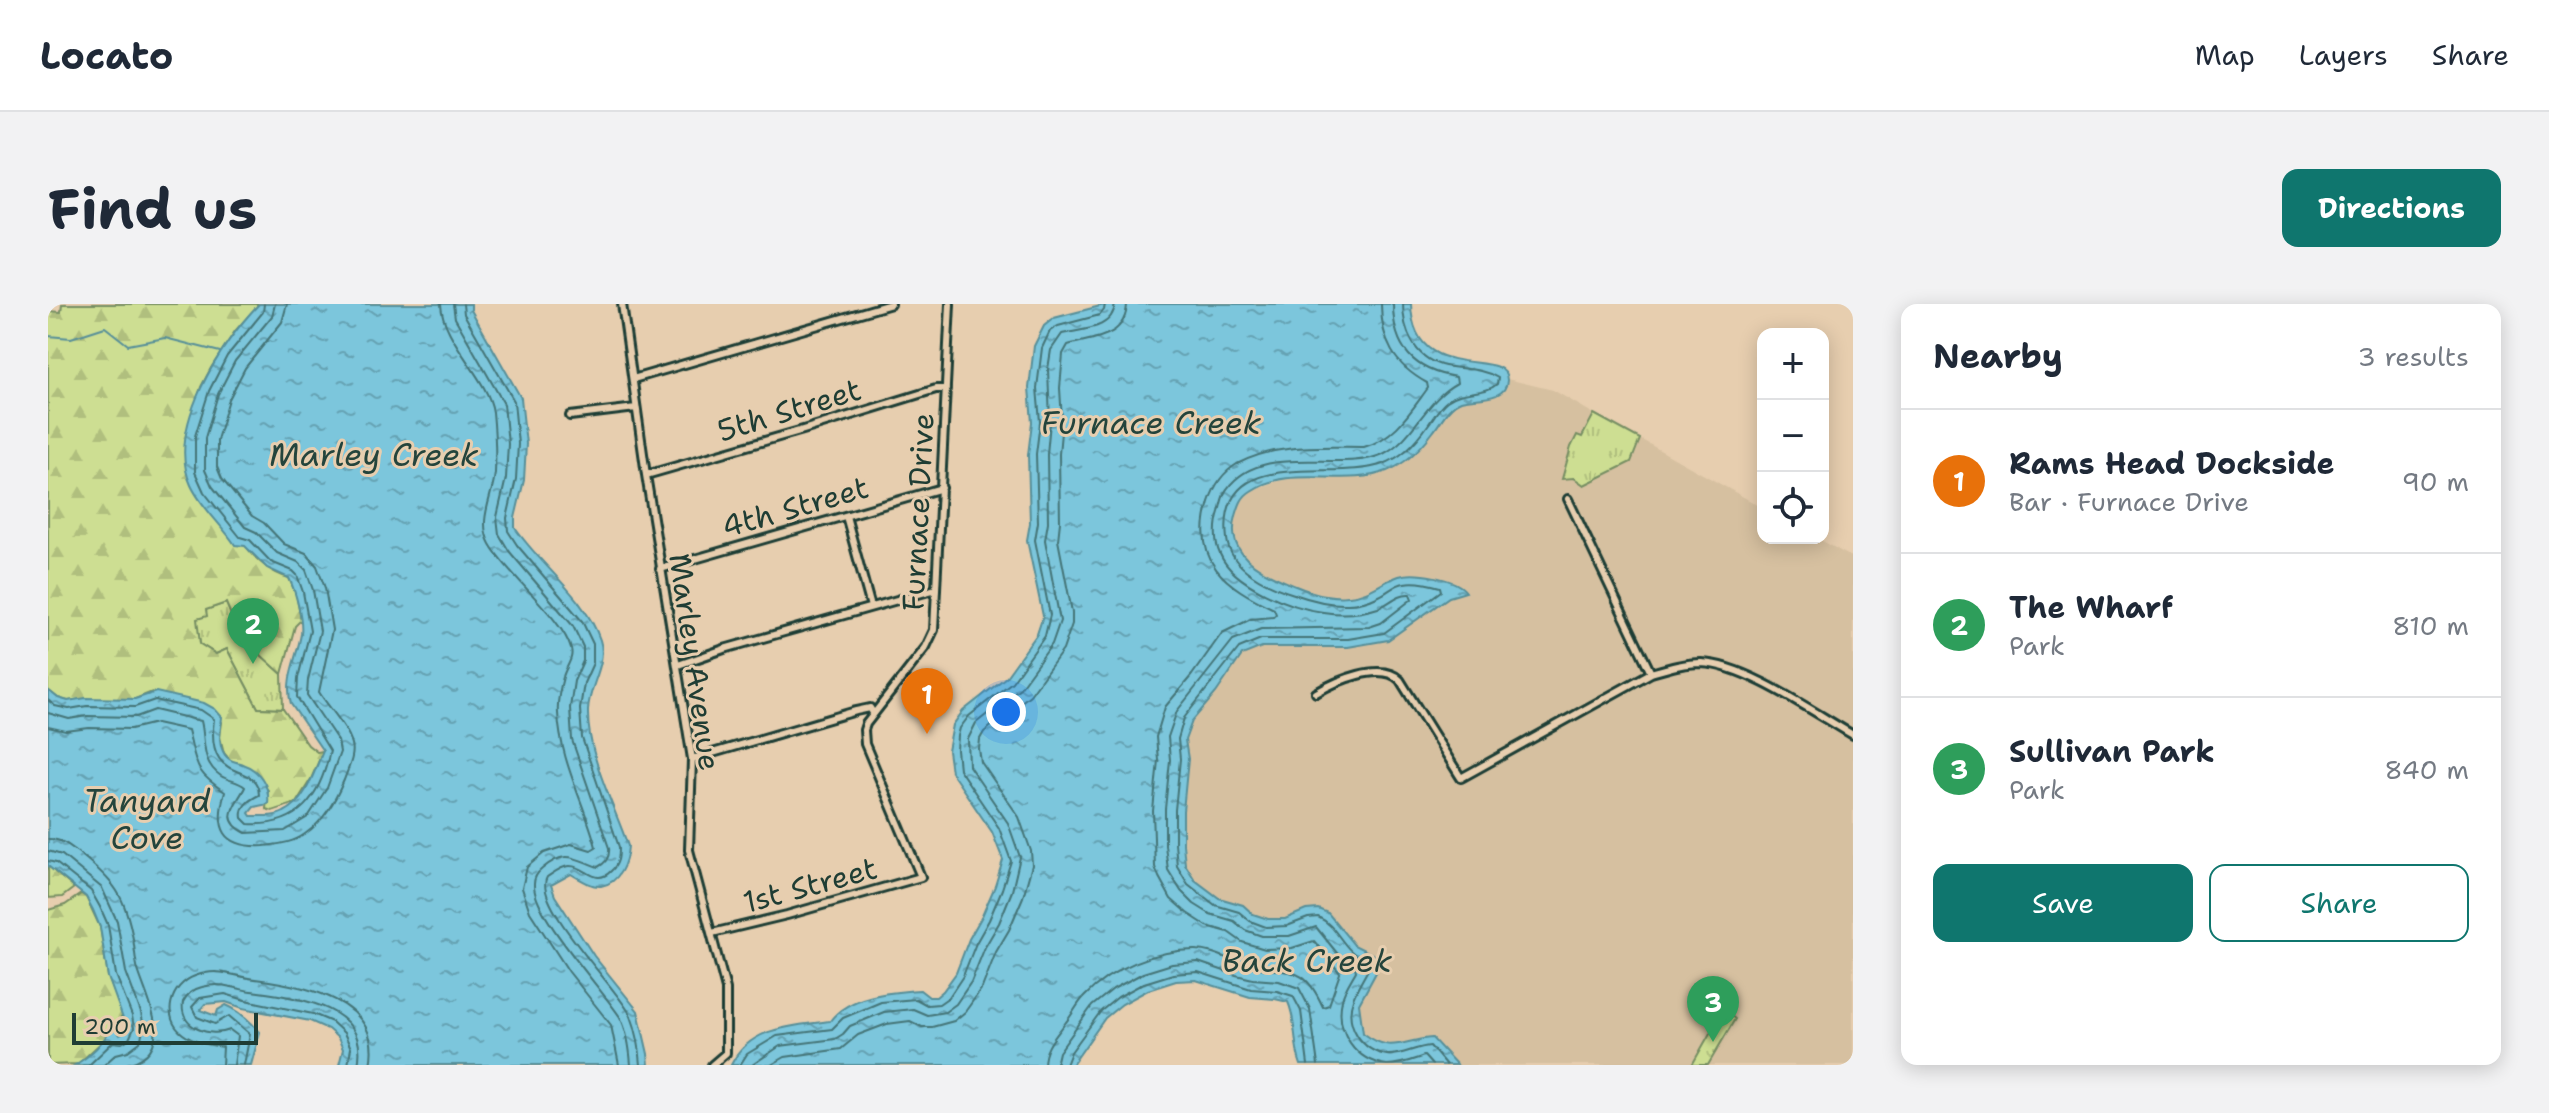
<!DOCTYPE html>
<html lang="en">
<head>
<meta charset="utf-8">
<style>
	:root { --surface:#fff; --page:#f2f2f3; --text:#1f2937; --muted:#747a83; --line:#e0e1e3; --accent:#0f766e }
	body { margin:0; font-family:"Shantell Sans",sans-serif; background:var(--page); color:var(--text) }
	.controls { position:absolute; right:24px; top:24px; display:grid; overflow:hidden; border-radius:16px; box-shadow:0 4px 20px #0003 }
	.controls button { width:72px; height:72px; display:grid; place-items:center; padding:0; border:0; border-bottom:2px solid var(--line); background:var(--surface); color:var(--text); font:40px sans-serif }
	.scale { position:absolute; left:24px; bottom:20px; width:186px; box-sizing:border-box; padding-left:8px; border:4px solid #1f3d34; border-top:0; font-size:22px; line-height:28px; white-space:nowrap; color:#1f3d34; -webkit-text-stroke:6px #e7ceaf; paint-order:stroke }
	.you { position:absolute; left:958px; top:408px; width:28px; height:28px; margin:-20px; border:6px solid #fff; border-radius:50%; background:#1a73e8; box-shadow:0 0 0 12px #1a73e833 }
	.badge { display:grid; place-items:center; width:52px; height:52px; border-radius:50%; background:var(--accent); color:#fff; font-size:26px; font-weight:700 }
	.pin { position:absolute; translate:-50% -66px; filter:drop-shadow(0 2px 4px #0008) }
	.pin::after { content:''; position:absolute; top:42px; width:28px; height:24px; background:inherit; clip-path:polygon(0 0,100% 0,50% 100%) }
	.list { margin:0; padding:0; list-style:none }
	h2 { display:flex; justify-content:space-between; align-items:center; height:104px; margin:0; padding:0 32px; font-size:34px }
	h2 small { font-size:26px; font-weight:400; color:var(--muted) }
	.list li { display:grid; grid-template-columns:52px 1fr auto; gap:24px; align-items:center; box-sizing:border-box; height:144px; padding:0 32px; border-top:2px solid var(--line) }
	.list b { display:block; font-size:30px; white-space:nowrap }
	.list p { margin:0; font-size:26px; white-space:nowrap; color:var(--muted) }
	.list em { font-size:26px; font-style:normal; color:var(--muted) }
	.actions { display:flex; gap:16px; padding:24px 32px }
	.actions a { flex:1; padding:18px 0; border:2px solid var(--accent); border-radius:16px; text-align:center; font-size:28px; color:var(--accent) }
	.actions .main { background:var(--accent); color:#fff }
	.icon { flex:none; width:44px; height:44px; fill:none; stroke:currentColor; stroke-width:2; stroke-linecap:round; stroke-linejoin:round }
	.map { position:relative; flex:none; width:1805px; height:761px; overflow:hidden; border-radius:16px }
	header { display:flex; align-items:center; gap:48px; box-sizing:border-box; height:112px; padding:0 40px; background:var(--surface); border-bottom:2px solid var(--line) }
	header strong { font-size:38px }
	nav { display:flex; gap:44px; margin-inline-start:auto; font-size:28px }
	.intro { display:flex; align-items:center; justify-content:space-between; box-sizing:border-box; height:192px; padding:0 48px }
	h1 { margin:0; font-size:56px }
	.button { padding:20px 36px; border-radius:16px; background:var(--accent); color:#fff; font-size:28px; font-weight:700 }
	main { display:flex; gap:48px; padding:0 48px }
	aside { flex:1; background:var(--surface); border-radius:16px; box-shadow:0 4px 20px #0003 }
	.map>svg:first-child { display:block }
</style>
</head>
<body>
<header>
<strong>Locato</strong>
<nav><a>Map</a><a>Layers</a><a>Share</a></nav>
</header>
<div class="intro"><h1>Find us</h1><a class="button">Directions</a></div>
<main>
<div class="map">
<svg width="1805" height="761" viewBox="0 0 1805 761">
	<defs>
		<pattern id="grass-tufts" width="24" height="20" patternUnits="userSpaceOnUse" patternTransform="scale(2)"><rect width="24" height="20" fill="#cdde92"/><path d="M3 7l-1-3M5 7V3M7 7l1-3M15 17l-1-3M17 17v-4M19 17l1-3" fill="none" stroke="#b0bf7e"/></pattern>
		<pattern id="forest-firs" width="22" height="20" patternUnits="userSpaceOnUse" patternTransform="scale(2)"><rect width="22" height="20" fill="#cdde92"/><path d="M5 1l3.5 6h-7zM16 11l3.5 6h-7z" fill="#b0bf7e"/></pattern>
		<pattern id="water-ripples" width="26" height="14" patternUnits="userSpaceOnUse" patternTransform="scale(2)"><rect width="26" height="14" fill="#7cc6dc"/><path d="M2 4q2-2 4 0t4 0M15 11q2-2 4 0t4 0" fill="none" stroke="#65a2b3"/></pattern>
	</defs>
	<rect width="100%" height="100%" fill="#e7ceaf"/>
	<filter id="ink" filterUnits="userSpaceOnUse"><feTurbulence type="fractalNoise" baseFrequency=".0125" numOctaves="2"/><feDisplacementMap in="SourceGraphic" scale="16" xChannelSelector="R" yChannelSelector="G"/><feConvolveMatrix kernelMatrix="1 2 1 2 8 2 1 2 1" color-interpolation-filters="sRGB"/></filter>
	<g filter="url(#ink)">
		<path fill="#d6c0a0" d="M1459,75l46,11 41,24 -13,24 -4,-2 -6,11 -9,31h12l10,7 47,-23 9,-23 123,69v30h54l36,20v507h-145l27,-46 -11,-9 -32,55h-235l-19,-22 -21,-4 -28,8 -14,-4 -12,-10 -3,-14 -1,-15 21,-39 -9,-12 -7,-2 -10,-6 -8,-11 -40,-24 -21,9h-17l-15,-5 -10,-9 -24,-7 -24,-18 -10,-16 -2,-53 5,-52 -3,-19 7,-19 24,-28 26,-38 20,-8h86l40,-7 61,-43 17,-5 -65,-17 -27,15 -26,6 -24,-2 -30,-8 -47,-25 -11,-14 -2,-22 7,-25 10,-10 37,-12 82,-1 20,-6 17,-11 24,-25 19,-26 11,-8 44,-13z"/>
		<path fill="url(#grass-tufts)" stroke="#768e63" stroke-width="2" d="M1546,110l46,25 -9,23 -47,23 -10,-7 -12,1 9,-32 6,-12 5,2z
			M178,299l14,33 42,38 1,35 -25,-1 -31,-59 -11,5 -16,-10 -4,-26 10,-2 -1,-6z
			M1675,706l12,9 -27,46h-16z"/>
		<path fill="url(#forest-firs)" stroke="#768e63" stroke-width="2" d="M14,0h197l-24,27 -24,37 -10,19 -14,48 -2,18 50,91 10,1c11,15 26,28 44,33l7,16 5,26 -6,6 -13,48 -42,-38 -14,-33 -20,7 1,6 -10,3 3,25 16,10 11,-5 31,59 25,1 25,36 9,7 6,-1 -12,28 -15,24 -24,8 -6,-2 2,-19 -26,-26 -11,-3 -7,-8 -4,-16 2,-15 -70,-30 -17,7h-54l-13,2 -10,-3 -10,-8v-379l13,1z
			M0,562l26,22 -12,9 -14,1z
			M33,590l5,3 14,30 8,50 15,38 -17,23 -28,26 -30,1v-155l17,-5z"/>
		<path fill="url(#water-ripples)" stroke="#578f99" stroke-width="2" d="M211,0h212v6l50,88 5,46 -2,36 -9,38v10c25,37 71,70 85,112 8,24 -12,47 -12,71 -1,44 26,94 40,135 -1,16 -8,37 -27,40 -10,1 -21,-7 -30,-12l-20,11 4,11 39,60 44,55 10,43 1,11h-310l4,-16 -5,-11 -10,-9 -18,-8 -67,-13 -17,-6 -21,2 -5,6 16,6 2,-6 8,-5c13,5 25,17 34,27l-9,33h-176c15,-9 28,-22 37,-38h3l5,8 5,-3 1,-5 -18,-50 -8,-50 -7,-17 -7,-13 -38,-31v-176l10,8 10,3 18,-3 49,1 21,-7 48,11 11,6 7,8c-1,13 -5,26 3,38 5,7 10,6 17,9 18,6 28,22 26,40l-14,3 -5,6 2,3c11,0 24,1 33,-4 22,-10 30,-40 39,-61l-32,-47c-7,-24 6,-46 10,-70 2,-14 -5,-42 -12,-56l-22,-10 -22,-22 -10,-1c-13,-20 -34,-38 -44,-60 -26,-56 30,-142 68,-181z
			M1060,0h303c2,84 96,41 96,76 0,22 -33,17 -46,21 -13,5 -20,21 -28,31 -12,16 -27,32 -46,39 -43,17 -96,-7 -136,20 -10,6 -12,15 -15,25 -9,31 12,48 37,60 23,11 50,23 76,20 21,-2 32,-14 50,-20 15,-5 58,2 67,16l-17,5 -61,43 -40,7h-86l-20,8 -26,38 -24,28 -7,19 3,19 -5,52v33l2,20 10,16 24,18 24,7 10,9 15,5h17l21,-9 12,-1 10,4 26,32 24,12 2,8 -21,39 4,29c29,22 38,7 69,5l25,27h-156c-8,-20 -4,-43 -13,-63l-13,-3 -25,-2 -54,-17 -20,1 -28,9 -26,14 -17,14 -33,47h-341c19,-39 62,-39 99,-44 19,-26 60,-29 90,-31l9,7h7l7,-6 13,-18 13,-34 13,-23 13,-30 8,-26 -11,-28 -41,-60 -3,-21 5,-26 10,-14 43,-34 31,-43 6,-18 -16,-76 3,-17 -2,-68 4,-33 -3,-34 5,-42 10,-20 10,-8z"/>
		<g fill="none" stroke-linecap="round" stroke-linejoin="round">
			<path stroke="#447477" stroke-width="2" d="M393,0c1,36 47,74 52,108 2,21 3,40 2,61 -2,23 -18,48 -5,71 18,32 73,74 81,105 3,10 -6,19 -8,28 -3,11 -6,25 -5,36 2,48 26,89 38,134l-5,3 -20,-6 -27,9 -17,14 -5,21 8,24 39,60 42,53 8,40
				M405,0l2,14 49,86 4,40 -2,34 -9,39 2,17 10,17 64,75 10,21v14l-9,20 -4,27 2,32 37,108c1,9 -3,15 -11,19 -23,-8 -32,-19 -56,2 -5,4 -8,8 -8,15 -2,30 69,106 86,133 7,13 10,34 11,48
				M415,0l1,10 50,87 4,43 -2,35 -9,39 1,13 9,14 65,76 11,23v19l-9,20 -4,26 2,29 37,109c0,9 0,17 -8,24 -16,16 -24,-5 -41,-5 -8,0 -17,7 -23,11 -16,26 73,114 84,139 6,15 9,34 10,49
				M1345,0c0,44 21,67 63,73l1,6c-32,17 -42,55 -74,71 -42,20 -121,-14 -156,35 -5,6 -6,16 -8,23 -4,12 -5,30 1,42 13,31 72,54 103,58 19,3 37,2 55,-4 11,-4 20,-15 32,-14l2,5 -31,24 -12,4 -108,2 -28,11 -56,71 -9,26 2,23 -5,49v36l3,25 13,21 13,13 16,10 24,7 11,9 17,6h27l27,-9 25,31 14,9 1,4c-5,9 -12,19 -14,29 -7,31 13,61 45,65 13,0 25,-5 37,-9l8,9
				M1355,0c0,26 11,53 38,61 19,5 39,2 57,13l-1,6c-13,12 -35,5 -50,17 -8,6 -13,16 -19,24 -11,16 -27,33 -45,39 -52,19 -167,-22 -156,75 3,30 41,47 67,55 17,6 36,11 54,10 9,0 21,-3 29,-7 9,-3 18,-13 27,-14 10,-2 26,1 36,4l1,4 -57,42 -36,6h-87l-22,9 -55,70 -6,21 2,20 -5,51v33l2,23 11,18 27,21 24,7 11,9 16,6 21,-1 21,-8 10,-1c22,10 23,35 51,45l1,4c-6,11 -13,22 -17,33 -9,25 8,52 34,56 15,1 28,-8 43,-9l16,19
				M0,396l7,6 14,3 18,-3 48,1 20,-7 46,10 13,9c-9,69 44,40 45,76 -10,5 -19,11 -17,23l6,6c51,3 72,-27 82,-73l-33,-54 1,-19 12,-47 -7,-39 -6,-17 -4,-4 -22,-9 -21,-22 -10,-3 -36,-45 -9,-20v-36l14,-45 18,-35 36,-44 1,-8
				M0,409l21,6 18,-3 49,1 19,-7 46,11c5,19 -1,41 20,55 8,5 17,5 24,11 -8,17 -27,32 1,46l39,-2 23,-14 19,-29 13,-36 -2,-11 -31,-46 1,-15 12,-49 -7,-41 -7,-20 -8,-8 -21,-9 -21,-21 -11,-5 -33,-41 -7,-16v-32l13,-44 17,-33 37,-45 3,-12
				M0,423l18,4 23,-3 42,1 25,-6 32,7c9,35 5,41 37,62 -11,36 -2,56 39,54 15,-2 29,-3 41,-12 19,-13 30,-33 39,-54 4,-12 11,-23 8,-36 -5,-18 -23,-36 -33,-52l13,-62 -7,-42 -8,-22 -11,-13 -22,-9 -20,-21 -12,-7 -30,-37 -5,-12v-27l12,-41 16,-31 37,-46 5,-18
				M0,535c14,0 22,7 32,15 35,28 45,41 53,85 2,10 2,21 5,31 10,32 41,85 -16,95
				M0,547l14,4 40,33 15,33 9,51 15,41 3,14 -4,15 -12,9 -12,3 -12,11
				M0,557l8,2 35,28 9,16 8,18 8,50 16,41 2,12 -5,11 -7,4 -9,-1 -24,23
				M174,761l1,-18c-13,-2 -28,-4 -40,-13 -22,-16 -13,-49 12,-58 24,-9 37,0 60,3 47,6 129,21 115,86
				M186,761l4,-29 -8,-6c-20,8 -51,-2 -47,-28 4,-8 10,-13 19,-15 20,-5 30,1 49,4 42,6 120,14 107,74
				M196,761l6,-31 -21,-18 -14,8 -18,-7 -5,-10 8,-9 25,-4 20,6 68,14 19,8 12,11 7,15 -3,17
				M692,761l7,-11 30,-18 55,-7 11,-11 38,-16 35,-3 11,6 12,-1 10,-7 14,-21 13,-33 13,-23 13,-31 9,-28 -12,-33 -40,-59 -2,-19 1,-14 2,-8 9,-12 43,-34 33,-46 5,-21 -15,-75 3,-18 -2,-68 4,-32 -3,-34 5,-40 8,-17 8,-5 42,-11 4,-5 1,-6
				M704,761l28,-19 55,-7 8,-5 7,-8 34,-14 29,-3 14,6 18,-3 11,-8 15,-22 14,-35 14,-24 13,-32 8,-34 -12,-34 -39,-57 -1,-27 8,-16 44,-35 32,-44 8,-23 -15,-81 3,-18 -1,-68 3,-32 -2,-53 3,-19 11,-16c20,-5 51,-4 53,-30
				M723,761l14,-8 56,-8 17,-14 29,-11 23,-3 12,6h10l22,-6 11,-9 17,-24 14,-36 13,-22 14,-33 9,-32 -1,-14 -12,-34 -38,-55 -2,-13 1,-10 4,-7 46,-37 33,-45 9,-26v-12l-14,-72 2,-18 -1,-68 3,-33 -2,-33 3,-34 5,-9c26,-7 58,-7 59,-41
				M996,761c0,-18 12,-29 22,-43 7,-8 11,-18 18,-25 27,-29 72,-47 111,-47 21,0 39,14 59,17 39,7 50,-2 69,40l6,-2 11,-32 -26,-32 -22,7 -27,1 -23,-7 -14,-10 -21,-6 -20,-13 -16,-14 -12,-22 -4,-10 -2,-56 5,-51 -2,-23 9,-30 27,-32 30,-42 29,-14 22,-2 3,-3 -2,-5c-49,-23 -83,-47 -65,-107 5,-16 13,-29 28,-38 39,-21 85,-17 127,-17 31,-9 46,-35 64,-59l-1,-5c-33,-18 -46,-42 -46,-79
				M1008,761l3,-13 33,-46 21,-17 30,-16 29,-9 26,-2 38,13 17,4 26,2 20,7 11,21 8,56
				M1018,761l5,-13 30,-41 17,-14 26,-14 29,-9 25,-2 53,17 26,2 16,5 8,15 7,54"/>
			<path stroke="#578f99" stroke-width="2" d="M0,32l23,2 34,-11 23,18 37,-7 55,14"/>
			<g stroke="#1f3d34" stroke-width="12">
				<path id="minor" d="M574,0l24,171 46,284 -3,91 37,139v64l-14,12
					M585,75l258,-75
					M522,112l66,-8
					M598,171l157,-45 133,-41h10
					M1520,195l83,174
					M798,212l25,91
					M612,265l282,-81
					M630,361l46,-16 212,-60
					M1268,389c20,-12 65,-32 84,-13l61,98 190,-105c17,-5 33,-10 50,-10 44,1 112,49 152,72
					M644,455l164,-48 14,-3 3,5
					M664,629l75,-18 134,-38 -56,-133 -1,-14 2,-6 60,-77 8,-17 16,-326"/>
			</g>
			<use href="#minor" stroke="#e7ceaf" stroke-width="6"/>
		</g>
	</g>
	<g text-anchor="middle" dominant-baseline="central" stroke-width="6" stroke-linejoin="round" paint-order="stroke">
		<g font-size="30" fill="#1f3d34" stroke="#e7ceaf">
			<text transform="translate(741 106) rotate(-17)">5th Street</text>
			<text transform="translate(747 203) rotate(-16)">4th Street</text>
			<text transform="translate(870 208) rotate(-87)">Furnace Drive</text>
			<text transform="translate(647 358) rotate(82)">Marley Avenue</text>
			<text transform="translate(762 581) rotate(-15)">1st Street</text>
		</g>
		<g font-size="32" font-style="italic" fill="#24443c" stroke="#e7ceaf">
			<text x="1103" y="118">Furnace Creek</text>
			<text x="326" y="150">Marley Creek</text>
			<text x="99" y="496">Tanyard<tspan x="99" dy="37">Cove</tspan></text>
			<text x="1259" y="656">Back Creek</text>
		</g>
	</g>
</svg>
<div class="controls">
<button>+</button>
<button>−</button>
<button><svg class="icon" aria-label="locate" viewBox="0 0 24 24"><circle cx="12" cy="12" r="6"/><path d="M12 2v4M12 18v4M2 12h4M18 12h4"/></svg></button>
</div>
<div class="scale">200 m</div>
<div class="you"></div>
<div class="pin badge" style="left:879px;top:430px;background:#e8710a">1</div>
<div class="pin badge" style="left:205px;top:360px;background:#2e9e5b">2</div>
<div class="pin badge" style="left:1665px;top:738px;background:#2e9e5b">3</div>
</div>
<aside>
<h2>Nearby<small>3 results</small></h2>
<ul class="list">
<li><span class="badge" style="background:#e8710a">1</span><div><b>Rams Head Dockside</b><p>Bar · Furnace Drive</p></div><em>90 m</em></li>
<li><span class="badge" style="background:#2e9e5b">2</span><div><b>The Wharf</b><p>Park</p></div><em>810 m</em></li>
<li><span class="badge" style="background:#2e9e5b">3</span><div><b>Sullivan Park</b><p>Park</p></div><em>840 m</em></li>
</ul>
<div class="actions"><a class="main">Save</a><a>Share</a></div>
</aside>
</main>
</body>
</html>
